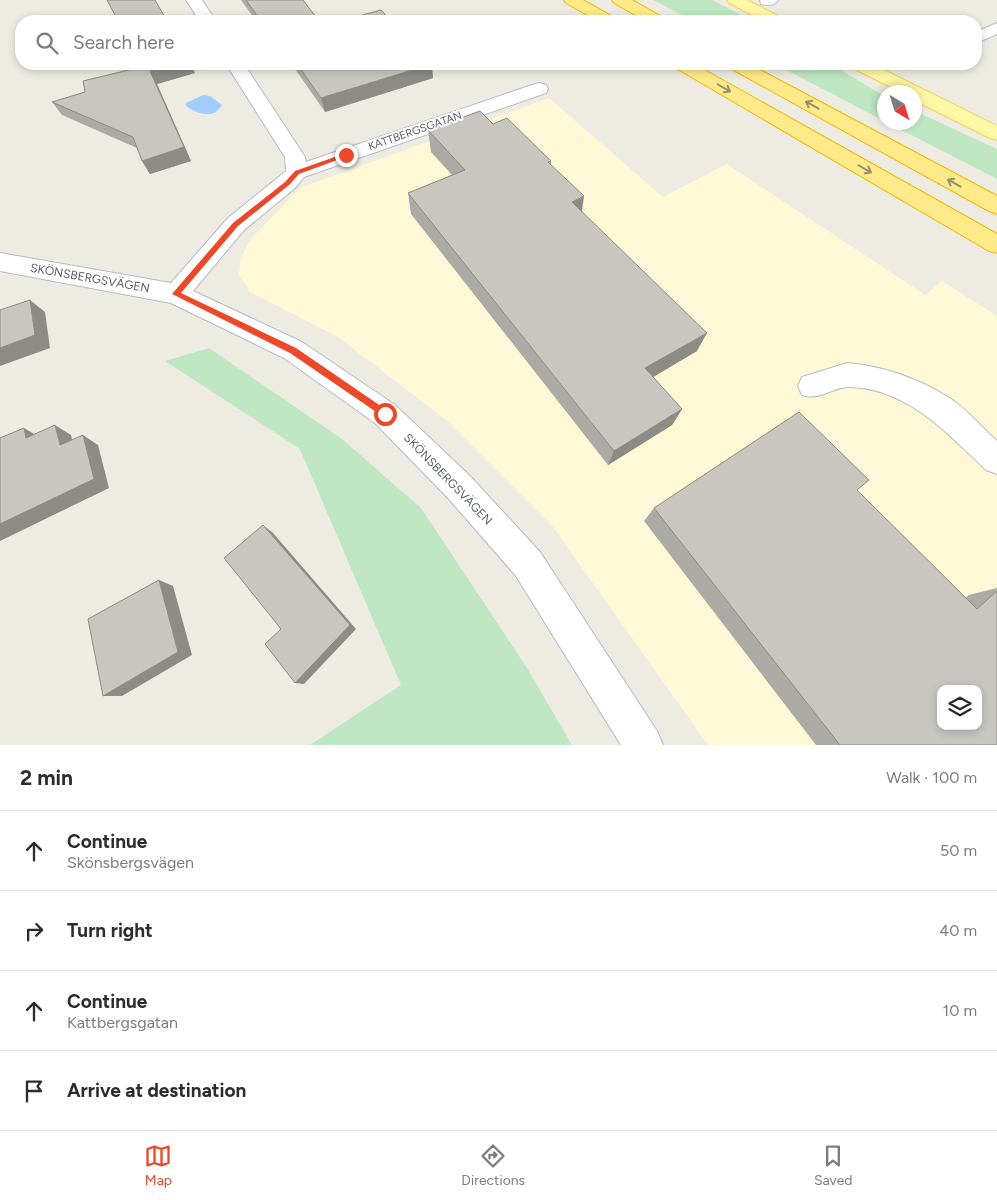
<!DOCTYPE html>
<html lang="en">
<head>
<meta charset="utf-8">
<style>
	:root { --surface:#fff; --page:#f2f2f3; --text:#2b2b33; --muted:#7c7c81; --line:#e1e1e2; --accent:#eb492a }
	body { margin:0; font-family:Figtree,sans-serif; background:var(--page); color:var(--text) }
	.controls { position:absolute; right:15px; bottom:15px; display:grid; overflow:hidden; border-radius:10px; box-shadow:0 2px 8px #0003 }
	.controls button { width:45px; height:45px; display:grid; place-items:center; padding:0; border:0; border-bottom:1px solid var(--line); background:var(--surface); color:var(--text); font:25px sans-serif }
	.compass { position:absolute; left:877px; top:85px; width:45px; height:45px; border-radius:50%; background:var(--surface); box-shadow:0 2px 8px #0003; rotate:142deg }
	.stop { position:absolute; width:15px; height:15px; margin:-11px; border:4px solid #eb492a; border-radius:50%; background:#fff }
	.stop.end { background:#eb492a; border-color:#fff; box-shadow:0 1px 5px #0008 }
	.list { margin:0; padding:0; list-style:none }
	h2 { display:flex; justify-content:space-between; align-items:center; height:65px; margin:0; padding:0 20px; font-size:21px }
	h2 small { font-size:16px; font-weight:400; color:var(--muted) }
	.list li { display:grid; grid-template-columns:32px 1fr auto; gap:15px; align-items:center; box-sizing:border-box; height:80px; padding:0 20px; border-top:1px solid var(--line) }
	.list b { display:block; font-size:19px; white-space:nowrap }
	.list p { margin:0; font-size:16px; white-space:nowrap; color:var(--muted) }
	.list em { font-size:16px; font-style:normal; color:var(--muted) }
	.icon { flex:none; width:28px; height:28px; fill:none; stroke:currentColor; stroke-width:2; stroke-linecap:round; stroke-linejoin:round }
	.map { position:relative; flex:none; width:997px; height:745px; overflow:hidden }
	.search { position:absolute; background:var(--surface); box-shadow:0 2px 8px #0003; left:15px; right:15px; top:15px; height:55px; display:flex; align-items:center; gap:12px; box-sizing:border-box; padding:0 18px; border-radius:20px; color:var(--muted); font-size:19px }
	.sheet { height:385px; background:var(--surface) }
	nav { display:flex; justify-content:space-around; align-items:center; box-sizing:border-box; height:70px; border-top:1px solid var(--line); background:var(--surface); font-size:14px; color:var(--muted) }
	nav a { display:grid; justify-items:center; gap:2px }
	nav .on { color:var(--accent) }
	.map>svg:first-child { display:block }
</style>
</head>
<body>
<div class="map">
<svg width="997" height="745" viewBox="0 0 997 745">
	<rect width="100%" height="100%" fill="#eeece2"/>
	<path fill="#fef8d7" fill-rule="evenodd" d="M549,98l114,99 64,-33 198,131 17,-14 55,35v429h-289l-155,-218 -107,-107 -108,-83 -88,-45 -11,-17 2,-17 8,-17 51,-53zM941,689h37v37h-37z"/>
	<path fill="#bee6c1" d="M653,0h59l41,21h-59z
		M775,64h56l53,32v25z
		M915,111l82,38v30l-109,-56 26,-1z
		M209,348l133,91 79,69 106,160 45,77h-262l91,-60 -101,-236 -135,-88z"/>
	<path fill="#a1ceff" d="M203,95l7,1 12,9c-8,15 -25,9 -36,1v-3z"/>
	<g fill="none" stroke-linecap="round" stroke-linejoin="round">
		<g stroke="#b7babf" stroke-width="2">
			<path id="minor" d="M186,0h16l14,21h-16z
				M760,0h18c-4,6 -10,6 -17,4z
				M997,23v11l-21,9v-11z
				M226,64h18l61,93 1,5 226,-77 7,-2 7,2 2,4 -2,4 -242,84 -9,11 -51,42 -51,61 109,51 93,63 75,71 70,76 117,179 6,14h-42l-105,-169 -68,-78 -73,-75 -91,-65 -113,-55 -171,-32v-18l171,30 57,-65 58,-47 -1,-14z
				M847,363c36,3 70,15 101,34 18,11 33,30 49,44v33l-11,-4c-39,-37 -79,-82 -137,-83 -17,0 -28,14 -47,8l-4,-9 4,-9z"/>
		</g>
		<g stroke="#f3d356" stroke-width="2">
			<path id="major" d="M727,0h20l35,18 2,3h-20l-35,-18z
				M850,64h22l125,62v14l-7,-2 -76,-38v-8h-13l-48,-24z"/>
		</g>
		<g stroke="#f0b800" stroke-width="2">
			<path id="highway" d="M564,0h19l32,18 2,3h-19l-32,-18z
				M612,0h20l32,18 2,3h-20l-32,-18z
				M673,64h21l303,170v19l-8,-2 -313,-183z
				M727,64h22l248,132v18l-8,-3 -259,-143z"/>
		</g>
		<use href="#minor" fill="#fff" fill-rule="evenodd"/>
		<use href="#major" fill="#fff8a6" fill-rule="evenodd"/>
		<use href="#highway" fill="#feea89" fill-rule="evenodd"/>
	</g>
	<path fill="#acaaa4" d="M241,0h62l16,21h-63z
		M286,64h145l2,14 -108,34 -32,-46 -4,1z
		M195,73l-38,11 34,77 -41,13 -8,-13 -5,-13 -75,-33 -10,-13 33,-10z
		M493,124l58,37v4l31,46 115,140 -44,26 29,32 -10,16 -64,40 -197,-251 -3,-21 44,-18 -21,-23 -3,-22z
		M857,490l108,108 4,-3 28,-7v157h-181l-172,-224 10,-13z"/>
	<path fill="#8c8b86" d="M175,64h16l4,9 -38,11 34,77 -41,13 -8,-13 8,-90z
		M288,64h5v2l-4,1z
		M432,64l1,14 -108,34 -4,-14z
		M584,196l-3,22 -9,-16z
		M30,300l15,12 5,36 -50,18v-18z
		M707,333l-10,18 -59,35 7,-18z
		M682,409l-10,16 -64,40 6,-14z
		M55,425l16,10 5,20 -16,-10z
		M24,428l17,10h-15z
		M83,435l15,10 11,43 -109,53v-17z
		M263,525l10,8 83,96 -52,55 -9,-1z
		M159,580l14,6 19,69 -70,41h-19z"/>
	<path fill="#c8c6bf" stroke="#8c8b86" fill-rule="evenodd" d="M107,0h48l12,21h-49z
		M246,0h57l16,21h-58z
		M381,10l10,11h-51z
		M140,64h35l-25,7 34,76 -42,14 -9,-24 -81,-35 33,-10 -2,-11 58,-14z
		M297,64h135l-111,34z
		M480,111l13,13 14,-6 44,43 -3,1 36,34 -12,6 135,131 -62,35 37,41 -68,42 -206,-258 57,-23 -37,-40z
		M30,300l5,35 -35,13v-38z
		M799,412l70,68 -12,10 120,119 20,-18v154h-157l-186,-237zM941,689h37v37h-37z
		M55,425l5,20 23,-10 11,44 -94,45v-86l24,-10 2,10z
		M263,525l87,100 -55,58 -30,-39 16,-15 -57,-71z
		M159,580l19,72 -75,44 -15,-77z"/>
	<defs><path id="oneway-shaft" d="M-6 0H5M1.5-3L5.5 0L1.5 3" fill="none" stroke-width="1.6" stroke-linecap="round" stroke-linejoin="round" transform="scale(1.25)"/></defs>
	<g stroke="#938f70">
		<use href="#oneway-shaft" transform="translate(724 88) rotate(30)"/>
		<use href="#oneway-shaft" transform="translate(812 105) rotate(-151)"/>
		<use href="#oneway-shaft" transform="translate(865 169) rotate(30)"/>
		<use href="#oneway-shaft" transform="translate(954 183) rotate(-151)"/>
	</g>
	<path fill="#eb492a" d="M346,153l2,3 -49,18 -10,11 -51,41 -57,67 115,55 92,63v6l-3,1 -95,-65 -118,-59 61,-71 52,-41 10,-11z"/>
	<g text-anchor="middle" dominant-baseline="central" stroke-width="4" stroke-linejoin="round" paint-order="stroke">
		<g font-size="11" fill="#5a5e63" stroke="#fff">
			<text transform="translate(415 131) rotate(-19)">KATTBERGSGATAN</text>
		</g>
		<g font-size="12" fill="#5a5e63" stroke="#fff">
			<text transform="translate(90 278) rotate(10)">SKÖNSBERGSVÄGEN</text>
			<text transform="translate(448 479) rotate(46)">SKÖNSBERGSVÄGEN</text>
		</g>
	</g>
</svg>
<div class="controls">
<button><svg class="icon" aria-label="layers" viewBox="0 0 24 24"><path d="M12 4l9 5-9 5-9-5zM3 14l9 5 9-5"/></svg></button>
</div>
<svg class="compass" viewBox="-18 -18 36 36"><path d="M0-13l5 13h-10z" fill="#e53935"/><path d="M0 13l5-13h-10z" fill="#7c7c81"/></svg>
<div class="stop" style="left:385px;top:414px"></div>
<div class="stop end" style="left:346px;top:155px"></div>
<div class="search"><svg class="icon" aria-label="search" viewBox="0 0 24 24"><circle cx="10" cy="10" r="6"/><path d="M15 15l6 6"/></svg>Search here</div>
</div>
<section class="sheet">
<h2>2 min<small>Walk · 100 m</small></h2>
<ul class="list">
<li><svg class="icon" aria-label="ahead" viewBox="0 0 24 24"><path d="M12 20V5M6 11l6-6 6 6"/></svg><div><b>Continue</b><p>Skönsbergsvägen</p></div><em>50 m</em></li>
<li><svg class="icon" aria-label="right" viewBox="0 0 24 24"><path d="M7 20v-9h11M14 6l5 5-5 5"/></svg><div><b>Turn right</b></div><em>40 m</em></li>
<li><svg class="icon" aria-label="ahead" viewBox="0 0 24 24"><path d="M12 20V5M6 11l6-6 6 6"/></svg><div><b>Continue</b><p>Kattbergsgatan</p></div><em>10 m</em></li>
<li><svg class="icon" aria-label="arrive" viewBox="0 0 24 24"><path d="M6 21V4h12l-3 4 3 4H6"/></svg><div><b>Arrive at destination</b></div></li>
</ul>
</section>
<nav>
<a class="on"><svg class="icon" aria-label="map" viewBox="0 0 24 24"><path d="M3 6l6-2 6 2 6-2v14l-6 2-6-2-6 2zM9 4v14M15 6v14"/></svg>Map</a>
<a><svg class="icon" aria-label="directions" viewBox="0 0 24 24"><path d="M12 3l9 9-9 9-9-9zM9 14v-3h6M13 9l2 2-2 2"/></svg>Directions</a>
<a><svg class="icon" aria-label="saved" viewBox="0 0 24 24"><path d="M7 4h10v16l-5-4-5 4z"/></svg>Saved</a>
</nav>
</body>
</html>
